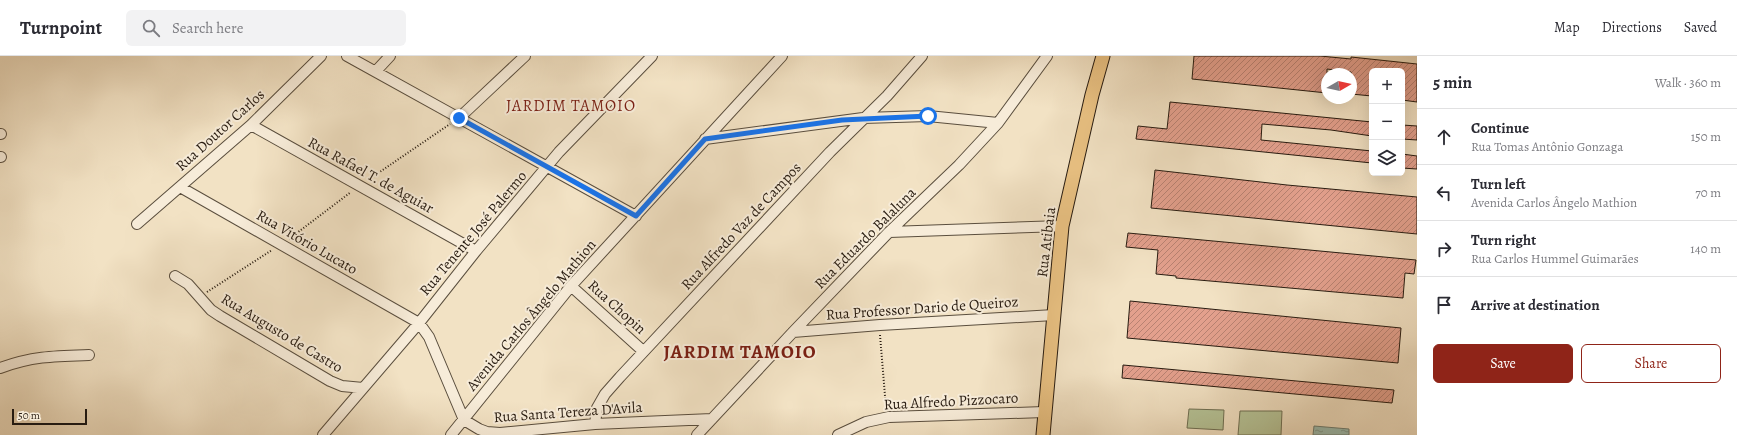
<!DOCTYPE html>
<html lang="en">
<head>
<meta charset="utf-8">
<style>
	:root { --surface:#fff; --page:#f2f2f3; --text:#2b2b33; --muted:#7c7c81; --line:#e1e1e2; --accent:#8f2418 }
	body { margin:0; font-family:Alegreya,serif; background:var(--page); color:var(--text) }
	.controls { position:absolute; right:12px; top:12px; display:grid; overflow:hidden; border-radius:6px; box-shadow:0 4px 16px #0002 }
	.controls button { width:36px; height:36px; display:grid; place-items:center; padding:0; border:0; border-bottom:1px solid var(--line); background:var(--surface); color:var(--text); font:20px sans-serif }
	.compass { position:absolute; left:1321px; top:12px; width:36px; height:36px; border-radius:50%; background:var(--surface); box-shadow:0 4px 16px #0002; rotate:81deg }
	.scale { position:absolute; left:12px; bottom:10px; width:75px; box-sizing:border-box; padding-left:4px; border:2px solid #281c11; border-top:0; font-size:11px; line-height:14px; white-space:nowrap; color:#281c11; -webkit-text-stroke:3px #f7ecd9; paint-order:stroke }
	.stop { position:absolute; width:12px; height:12px; margin:-9px; border:3px solid #1a73e8; border-radius:50%; background:#fff }
	.stop.end { background:#1a73e8; border-color:#fff; box-shadow:0 1px 4px #0008 }
	.list { margin:0; padding:0; list-style:none }
	h2 { display:flex; justify-content:space-between; align-items:center; height:52px; margin:0; padding:0 16px; font-size:17px }
	h2 small { font-size:13px; font-weight:400; color:var(--muted) }
	.list li { display:grid; grid-template-columns:26px 1fr auto; gap:12px; align-items:center; box-sizing:border-box; height:56px; padding:0 16px; border-top:1px solid var(--line) }
	.list b { display:block; font-size:15px; white-space:nowrap }
	.list p { margin:0; font-size:13px; white-space:nowrap; color:var(--muted) }
	.list em { font-size:13px; font-style:normal; color:var(--muted) }
	.actions { display:flex; gap:8px; padding:12px 16px }
	.actions a { flex:1; padding:9px 0; border:1px solid var(--accent); border-radius:6px; text-align:center; font-size:14px; color:var(--accent) }
	.actions .main { background:var(--accent); color:#fff }
	.icon { flex:none; width:22px; height:22px; fill:none; stroke:currentColor; stroke-width:2; stroke-linecap:round; stroke-linejoin:round }
	.map { position:relative; flex:none; width:1417px; height:379px; overflow:hidden }
	header { display:flex; align-items:center; gap:24px; box-sizing:border-box; height:56px; padding:0 20px; background:var(--surface); border-bottom:1px solid var(--line) }
	header strong { font-size:19px }
	nav { display:flex; gap:22px; margin-inline-start:auto; font-size:14px }
	.search { width:280px; height:36px; background:var(--page); display:flex; align-items:center; gap:10px; box-sizing:border-box; padding:0 14px; border-radius:6px; color:var(--muted); font-size:15px }
	main { display:flex }
	aside { flex:1; background:var(--surface) }
	.map>svg:first-child { display:block }
</style>
</head>
<body>
<header>
<strong>Turnpoint</strong>
<div class="search"><svg class="icon" aria-label="search" viewBox="0 0 24 24"><circle cx="10" cy="10" r="6"/><path d="M15 15l6 6"/></svg>Search here</div>
<nav><a>Map</a><a>Directions</a><a>Saved</a></nav>
</header>
<main>
<div class="map">
<svg width="1417" height="379" viewBox="0 0 1417 379">
	<defs>
		<pattern id="water-ripples" width="26" height="14" patternUnits="userSpaceOnUse"><rect width="26" height="14" fill="#9bbeb3"/><path d="M2 4q2-2 4 0t4 0M15 11q2-2 4 0t4 0" fill="none" stroke="#7e9a90"/></pattern>
		<pattern id="building-hatch" width="6" height="6" patternUnits="userSpaceOnUse"><rect width="6" height="6" fill="#e3a08d"/><path d="M-1 1l2-2M0 6l6-6M5 7l2-2" fill="none" stroke="#b88272"/></pattern>
	</defs>
	<rect width="100%" height="100%" fill="#f2e2c4"/>
	<filter id="stains"><feTurbulence type="fractalNoise" baseFrequency=".005" numOctaves="4"/><feColorMatrix values="0 0 0 0 .2 0 0 0 0 .09 0 0 0 0 .02 0 0 0 .5 -.17"/></filter>
	<radialGradient id="worn" r=".72"><stop offset=".6" stop-color="#630" stop-opacity="0"/><stop offset="1" stop-color="#630" stop-opacity=".3"/></radialGradient>
	<path fill="#b6c498" stroke="#6f7054" d="M1189,353l35,1 -1,20 -36,-2z
		M1240,355h42l-1,24h-43z"/>
	<path fill="url(#water-ripples)" stroke="#6d7d72" d="M1314,370l35,3v6h-36z"/>
	<path fill="url(#building-hatch)" stroke="#281c11" d="M1194,0h126l31,3v-2l66,7v38l-15,-2v-29h-30v25l-21,-2v-22l-24,-3v24l-135,-14z
		M1170,46l202,20v14l-41,-6 -69,-6 -1,16 111,11v12l-236,-24 2,-13 29,3z
		M1402,69l15,1v14l-15,-1z
		M1402,98l15,2v13l-15,-1z
		M1155,114l132,15 130,12v37l-266,-26z
		M1128,177l288,27 -2,14 -9,-1 -2,25 -227,-20v-2l-20,-2 2,-24 -32,-3z
		M1130,245l271,27 -3,35 -271,-25z
		M1123,309l271,25 -2,13 -270,-25z"/>
	<g fill="none" stroke-linecap="round" stroke-linejoin="round">
		<g stroke="#5a4e3e" stroke-width="12">
			<path id="minor" d="M347,0l289,160
				M376,15l14,-15
				M459,62l66,-62
				M251,69l225,126
				M0,78h1
				M705,83l158,-21 65,-2 70,7
				M0,101h1
				M180,131l239,136 10,14 35,83 15,9 8,3 13,1 95,-9 117,-5
				M137,168l114,-99 70,-69
				M889,176l173,-6
				M175,220l13,8 23,26 9,6 110,65 12,5 21,2
				M571,230l72,65
				M793,276l87,-7 174,-10
				M0,312c33,-12 55,-12 89,-13
				M595,368l2,-16 8,-14 15,-17 210,-225 57,-56 35,-40
				M323,379l96,-112 57,-72 83,-99 93,-96
				M451,379l120,-149 211,-230
				M697,379l96,-103 96,-100 70,-67 39,-42 49,-67
				M838,379l28,-13 23,-5 155,-5"/>
		</g>
		<g stroke="#281c11" stroke-width="15">
			<path id="major" d="M1043,379l19,-209 30,-131 11,-39"/>
		</g>
		<path stroke="#281c11" stroke-width="2" stroke-dasharray="1 2" stroke-linecap="butt" d="M368,124l82,-56
			M289,183l62,-47
			M207,236l65,-42
			M880,279l6,73"/>
		<use href="#minor" stroke="#f7ecd9" stroke-width="10"/>
		<use href="#major" stroke="#e9c182" stroke-width="13"/>
	</g>
	<g fill="none" stroke-linecap="round" stroke-linejoin="round">
		<path stroke="#1a73e8" stroke-width="5" d="M459,62l177,98 69,-77 137,-19 86,-4"/>
	</g>
	<g text-anchor="middle" dominant-baseline="central" stroke-width="4" stroke-linejoin="round" paint-order="stroke">
		<g font-size="15" fill="#281c11" stroke="#f7ecd9">
			<text transform="translate(220 74) rotate(-42)">Rua Doutor Carlos</text>
			<text transform="translate(371 119) rotate(29)">Rua Rafael T. de Aguiar</text>
			<text transform="translate(741 170) rotate(-47)">Rua Alfredo Vaz de Campos</text>
			<text transform="translate(473 177) rotate(-50)">Rua Tenente José Palermo</text>
			<text transform="translate(865 182) rotate(-45)">Rua Eduardo Balaluna</text>
			<text transform="translate(307 186) rotate(30)">Rua Vitório Lucato</text>
			<text transform="translate(1046 186) rotate(-83)">Rua Atibaia</text>
			<text transform="translate(617 251) rotate(42)">Rua Chopin</text>
			<text transform="translate(922 252) rotate(-4)">Rua Professor Dario de Queiroz</text>
			<text transform="translate(531 259) rotate(-50)">Avenida Carlos Ângelo Mathion</text>
			<text transform="translate(282 277) rotate(31)">Rua Augusto de Castro</text>
			<text transform="translate(951 345) rotate(-3)">Rua Alfredo Pizzocaro</text>
			<text transform="translate(568 356) rotate(-4)">Rua Santa Tereza D'Avila</text>
		</g>
		<g font-size="16" letter-spacing="1" fill="#7a1f14" stroke="#f7ecd9">
			<text x="571" y="50">JARDIM TAMOIO</text>
		</g>
		<g font-size="19" font-weight="bold" letter-spacing="1" fill="#7a1f14" stroke="#f7ecd9">
			<text x="740" y="296">JARDIM TAMOIO</text>
		</g>
	</g>
	<rect width="100%" height="100%" filter="url(#stains)"/>
	<rect width="100%" height="100%" fill="url(#worn)"/>
</svg>
<div class="controls">
<button>+</button>
<button>−</button>
<button><svg class="icon" aria-label="layers" viewBox="0 0 24 24"><path d="M12 4l9 5-9 5-9-5zM3 14l9 5 9-5"/></svg></button>
</div>
<svg class="compass" viewBox="-18 -18 36 36"><path d="M0-13l5 13h-10z" fill="#e53935"/><path d="M0 13l5-13h-10z" fill="#7c7c81"/></svg>
<div class="scale">50 m</div>
<div class="stop" style="left:928px;top:60px"></div>
<div class="stop end" style="left:459px;top:62px"></div>
</div>
<aside>
<h2>5 min<small>Walk · 360 m</small></h2>
<ul class="list">
<li><svg class="icon" aria-label="ahead" viewBox="0 0 24 24"><path d="M12 20V5M6 11l6-6 6 6"/></svg><div><b>Continue</b><p>Rua Tomas Antônio Gonzaga</p></div><em>150 m</em></li>
<li><svg class="icon" aria-label="left" viewBox="0 0 24 24"><path d="M17 20v-9H6M10 6l-5 5 5 5"/></svg><div><b>Turn left</b><p>Avenida Carlos Ângelo Mathion</p></div><em>70 m</em></li>
<li><svg class="icon" aria-label="right" viewBox="0 0 24 24"><path d="M7 20v-9h11M14 6l5 5-5 5"/></svg><div><b>Turn right</b><p>Rua Carlos Hummel Guimarães</p></div><em>140 m</em></li>
<li><svg class="icon" aria-label="arrive" viewBox="0 0 24 24"><path d="M6 21V4h12l-3 4 3 4H6"/></svg><div><b>Arrive at destination</b></div></li>
</ul>
<div class="actions"><a class="main">Save</a><a>Share</a></div>
</aside>
</main>
</body>
</html>
